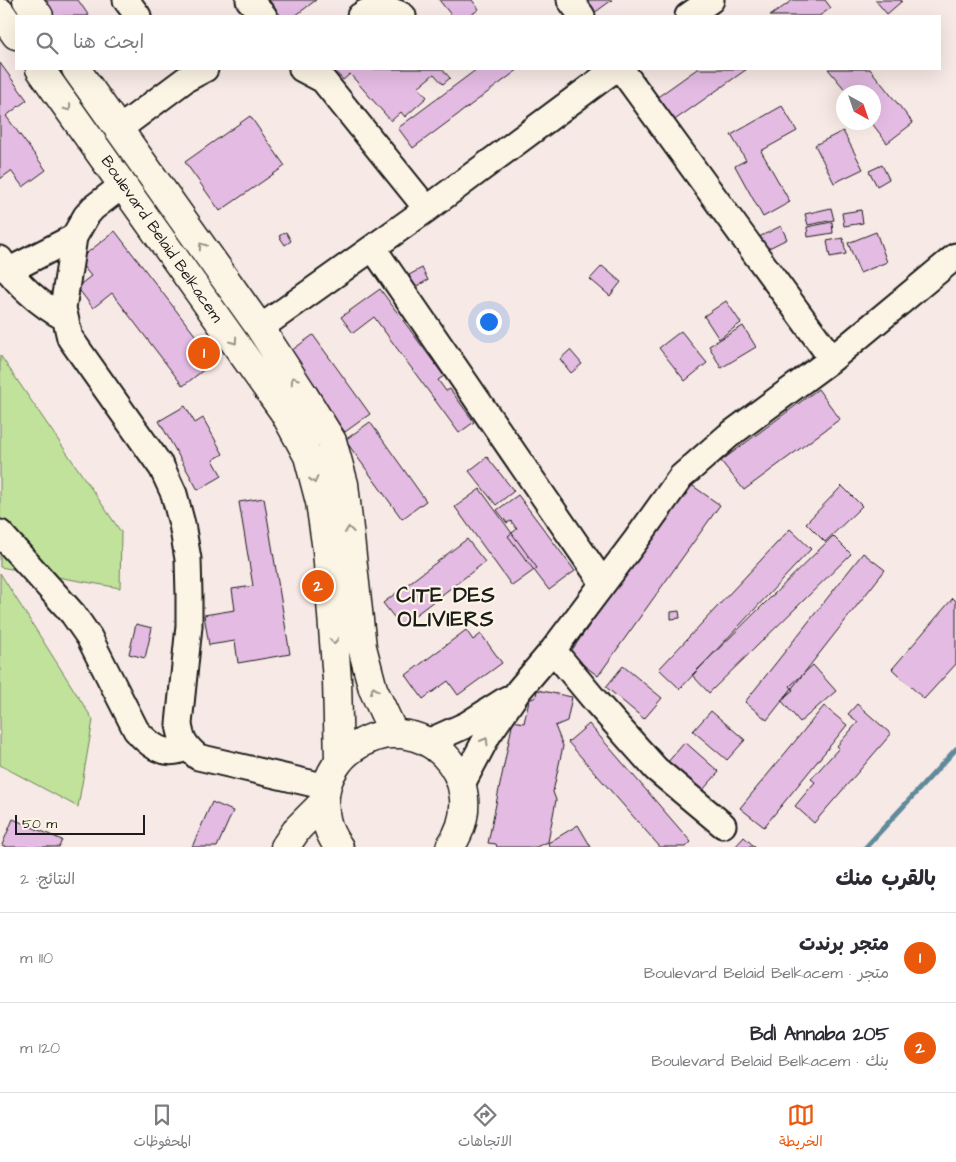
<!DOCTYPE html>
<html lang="ar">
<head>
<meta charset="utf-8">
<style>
	:root { --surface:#fff; --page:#f7f7f7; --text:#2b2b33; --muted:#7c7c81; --line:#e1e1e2; --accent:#ea580c }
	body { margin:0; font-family:"Architects Daughter","Playpen Sans Arabic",sans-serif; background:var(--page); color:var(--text); direction:rtl }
	.compass { position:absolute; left:836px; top:85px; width:45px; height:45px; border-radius:50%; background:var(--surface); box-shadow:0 5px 20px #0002; rotate:140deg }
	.scale { position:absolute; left:15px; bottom:12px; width:130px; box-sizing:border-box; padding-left:5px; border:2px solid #1c1c1c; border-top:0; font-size:14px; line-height:18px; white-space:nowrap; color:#1c1c1c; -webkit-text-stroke:4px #fcf5e5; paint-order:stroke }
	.you { position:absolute; left:488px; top:321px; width:18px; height:18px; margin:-12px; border:4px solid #fff; border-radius:50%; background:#1a73e8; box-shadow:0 0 0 8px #1a73e833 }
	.badge { display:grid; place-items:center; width:32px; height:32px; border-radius:50%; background:var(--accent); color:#fff; font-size:16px; font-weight:700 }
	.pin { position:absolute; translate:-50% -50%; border:2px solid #fff; box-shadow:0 1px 5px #0006 }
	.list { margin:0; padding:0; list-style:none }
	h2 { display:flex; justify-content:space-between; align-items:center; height:65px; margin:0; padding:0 20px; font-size:21px }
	h2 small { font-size:16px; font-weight:400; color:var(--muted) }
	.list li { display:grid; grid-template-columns:32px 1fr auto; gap:15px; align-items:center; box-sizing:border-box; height:90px; padding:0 20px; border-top:1px solid var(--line) }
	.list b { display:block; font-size:19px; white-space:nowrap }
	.list p { margin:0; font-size:16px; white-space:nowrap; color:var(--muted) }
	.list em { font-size:16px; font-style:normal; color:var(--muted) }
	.icon { flex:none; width:28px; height:28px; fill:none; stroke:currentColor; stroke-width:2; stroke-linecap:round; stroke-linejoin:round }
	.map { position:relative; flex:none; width:956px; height:847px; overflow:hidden; direction:ltr }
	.search { position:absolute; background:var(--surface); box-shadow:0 5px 20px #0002; left:15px; right:15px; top:15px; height:55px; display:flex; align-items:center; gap:12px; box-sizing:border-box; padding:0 18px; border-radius:0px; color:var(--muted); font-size:19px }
	.sheet { height:245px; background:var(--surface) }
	nav { display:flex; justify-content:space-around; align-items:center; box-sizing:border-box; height:70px; border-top:1px solid var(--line); background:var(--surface); font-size:14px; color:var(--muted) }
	nav a { display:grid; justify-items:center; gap:2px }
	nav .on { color:var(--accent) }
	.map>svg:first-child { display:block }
</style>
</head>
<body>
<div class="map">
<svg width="956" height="847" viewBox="0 0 956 847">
	<rect width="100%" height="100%" fill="#f7e9e5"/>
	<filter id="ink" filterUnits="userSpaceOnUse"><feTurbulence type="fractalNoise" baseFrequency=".02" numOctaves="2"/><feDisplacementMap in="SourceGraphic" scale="10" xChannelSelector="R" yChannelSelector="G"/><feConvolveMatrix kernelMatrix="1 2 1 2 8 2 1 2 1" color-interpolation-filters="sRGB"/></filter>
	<g filter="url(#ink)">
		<path fill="#c1e29b" stroke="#6e7f5c" d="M0,355l121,177 -1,56 -120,-21z
			M0,573l93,147 -15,87 -78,-42z"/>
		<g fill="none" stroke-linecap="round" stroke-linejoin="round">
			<path stroke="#618a9b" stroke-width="5" d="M866,847l90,-98"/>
		</g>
		<path fill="#e4bbe3" stroke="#1c1c1c" d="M36,0h42l11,16h-41z
			M269,0h47l-21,16h-14z
			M439,0h33l7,9 -9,7h-18z
			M577,0h35l-22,16z
			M793,0h32l6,8 -12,8h-49z
			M875,0h26l1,1 -15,13z
			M0,63l27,37 -21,16 40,54 -23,17 -12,-16 -11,8z
			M333,69h109l8,9 -7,6 -9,-10 -16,13 9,10 -22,20 -4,-5 -10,9 -41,-47 -7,6z
			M477,69h42l-106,79 -15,-20z
			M697,69h50l-78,55 -17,-23z
			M828,69h42l43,54 -26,20 -16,-21h3v-30h-27z
			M782,106l15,25 -36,20 29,51 -27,15 -28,-51 11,-6 -15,-25z
			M250,116l35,50 -65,45 -35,-49z
			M843,131l20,38 -29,14 -19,-38z
			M882,165l7,14 -12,7 -8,-15z
			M831,208l3,12 -26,5 -3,-11z
			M861,210l2,13 -19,3 -2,-13z
			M832,222l1,11 -25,4 -1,-10z
			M781,226l6,13 -22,11 -6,-13z
			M115,231l100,130 -32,25 -71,-93 -19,15 -16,-21 14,-11 -13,-16z
			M286,232l5,9 -6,4 -6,-9z
			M876,232l11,30 -27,11 -12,-30z
			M843,238l3,16 -16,3 -3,-16z
			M602,266l19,16 -11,14 -20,-17z
			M422,268l6,12 -13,7 -6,-12z
			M380,289l64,87 -6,4 8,11 4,-2 24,33 -15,11 -85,-116 -21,16 -12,-16z
			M726,301l15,22 -22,16 -15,-23z
			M743,326l13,21 -35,21 -12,-22z
			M681,331l26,32 -22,18 -26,-33z
			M313,335l57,79 -25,18 -57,-79z
			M570,350l12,14 -11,9 -11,-14z
			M818,389l22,30 -96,71 -23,-29z
			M185,406l10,17 8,-5 20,36 -10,6 9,16 -24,14 -39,-69z
			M370,422l56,79 -24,18 -57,-79z
			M487,457l27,34 -18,14 -27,-34z
			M690,484l30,21 -122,171 -29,-22z
			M842,486l20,20 -37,36 -19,-19z
			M480,489l57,79 -25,18 -57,-79z
			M518,495l57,76 -26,19 -41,-54 9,-7 -6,-8 -4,2 -10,-13z
			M264,498l26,156 -52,9 -3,-22 -26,4 -5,-30 31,-5 -3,-21 21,-3 -14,-84z
			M790,529l21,20 -131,140 -21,-20z
			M833,536l18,18 -142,139 -17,-18z
			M467,539l18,23 -84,64 -18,-23z
			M863,553l22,17 -118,150 -22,-18z
			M953,598l3,3v63l-32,35 -32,-30z
			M679,611l1,7 -9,1v-7z
			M136,624l16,4 -7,30 -16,-4z
			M466,630l7,10 8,-6 21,29 -44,32 -10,-14 -25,18 -17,-24z
			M813,665l23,26 -36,31 -19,-22 12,-10 -3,-4z
			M623,666l39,32 -18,21 -38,-32z
			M537,690l35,7 -5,24 -12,5 8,20 -10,46 3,8 -8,42 -12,5h-39l-1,-3 -8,-1 25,-122 11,2 5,-23 7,-3z
			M857,704l34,30 -77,89 -19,-17 20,-24 -4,-3 28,-31 -2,-2 21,-24 -10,-8z
			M824,706l23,19 -83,102 -24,-19z
			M711,711l34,29 -18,20 -34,-29z
			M589,724l102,118 -5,5h-26l-92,-105z
			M685,742l34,30 -18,20 -34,-29z
			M212,802l21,9 -16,36h-25z
			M13,819l49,21 -3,7h-52l-5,-2z
			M578,825l13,22h-41l-2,-4z
			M744,837l11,10h-20z"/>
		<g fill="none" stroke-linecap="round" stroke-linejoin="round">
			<g stroke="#1c1c1c" stroke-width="29">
				<path id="minor" d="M126,0l12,16
					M249,0l15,16
					M570,0l12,16
					M360,16c13,-10 30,-8 43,0
					M688,16l23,-16
					M302,69l21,11 104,129
					M621,69l211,290
					M119,129l67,-50 19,-10
					M123,185l-30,23 -7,8 -12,21 -11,71 7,30 92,130 12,26 8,30 6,35 1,36v31l-10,98c2,16 7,23 19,33l129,30
					M373,248l230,335
					M0,259c16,24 40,46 65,59
					M8,271l66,-34
					M260,328l167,-119 188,-140
					M0,533l73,81 16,23 47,93c13,15 30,29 50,17
					M553,650l44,53 59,66 67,56
					M428,742l38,-17 41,-26
					M462,784l26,-49 31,-45 34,-40 83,-110 45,-63 47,-41 104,-77 124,-103"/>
			</g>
			<g stroke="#1c1c1c" stroke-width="31">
				<path id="major" d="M27,0l12,16
					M0,12l16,23
					M40,69l244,343 24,44 12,46 7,48 10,130 2,81
					M76,69l184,259 43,66 29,47 12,43 18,163 11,42 21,45
					M285,847l13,-19 26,-26
					M339,847c-13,-16 -17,-38 -13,-58 3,-15 13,-31 26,-40 66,-49 145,30 98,98"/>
			</g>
			<use href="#minor" stroke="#fcf5e5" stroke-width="25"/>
			<use href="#major" stroke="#fcf5e5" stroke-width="28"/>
		</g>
		<defs><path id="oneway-chevron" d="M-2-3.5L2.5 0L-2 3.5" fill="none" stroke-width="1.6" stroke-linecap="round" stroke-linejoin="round" transform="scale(1.25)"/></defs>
		<g stroke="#97938b">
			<use href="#oneway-chevron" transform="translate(68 108) rotate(55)"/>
			<use href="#oneway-chevron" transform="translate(202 246) rotate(-125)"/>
			<use href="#oneway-chevron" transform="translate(234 341) rotate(55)"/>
			<use href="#oneway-chevron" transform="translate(294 380) rotate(-123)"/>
			<use href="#oneway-chevron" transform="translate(314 480) rotate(76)"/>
			<use href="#oneway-chevron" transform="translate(349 530) rotate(-96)"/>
			<use href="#oneway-chevron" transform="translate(334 641) rotate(85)"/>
			<use href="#oneway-chevron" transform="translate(374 690) rotate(-110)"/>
			<use href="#oneway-chevron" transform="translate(485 741) rotate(-60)"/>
		</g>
	</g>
	<g text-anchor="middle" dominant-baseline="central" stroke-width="4.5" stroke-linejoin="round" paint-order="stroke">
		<g font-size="16" fill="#1c1c1c" stroke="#fcf5e5">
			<text transform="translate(162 239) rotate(55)">Boulevard Belaid Belkacem</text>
		</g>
		<g font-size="21" font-weight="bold" letter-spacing="1" fill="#1c1c1c" stroke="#fcf5e5">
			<text x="446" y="595">CITE DES<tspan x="446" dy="24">OLIVIERS</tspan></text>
		</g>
	</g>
</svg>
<svg class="compass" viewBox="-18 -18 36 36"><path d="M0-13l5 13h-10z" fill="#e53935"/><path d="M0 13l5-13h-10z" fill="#7c7c81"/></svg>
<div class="scale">50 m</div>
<div class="you"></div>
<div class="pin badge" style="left:204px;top:353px">1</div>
<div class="pin badge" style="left:318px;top:586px">2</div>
<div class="search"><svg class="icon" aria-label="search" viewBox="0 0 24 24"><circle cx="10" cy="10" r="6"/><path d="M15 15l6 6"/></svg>ابحث هنا</div>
</div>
<section class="sheet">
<h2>بالقرب منك<small>النتائج: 2</small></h2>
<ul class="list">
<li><span class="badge">1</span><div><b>متجر برندت</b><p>متجر · Boulevard Belaid Belkacem</p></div><em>110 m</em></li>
<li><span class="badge">2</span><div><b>Bdl Annaba 205</b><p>بنك · Boulevard Belaid Belkacem</p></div><em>120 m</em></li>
</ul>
</section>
<nav>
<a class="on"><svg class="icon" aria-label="map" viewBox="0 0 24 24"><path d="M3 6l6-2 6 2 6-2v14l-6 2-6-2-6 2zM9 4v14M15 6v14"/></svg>الخريطة</a>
<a><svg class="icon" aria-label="directions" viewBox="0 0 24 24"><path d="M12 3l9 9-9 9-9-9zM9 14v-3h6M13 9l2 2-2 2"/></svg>الاتجاهات</a>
<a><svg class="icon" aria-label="saved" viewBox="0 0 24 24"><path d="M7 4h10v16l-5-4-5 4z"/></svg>المحفوظات</a>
</nav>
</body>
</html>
